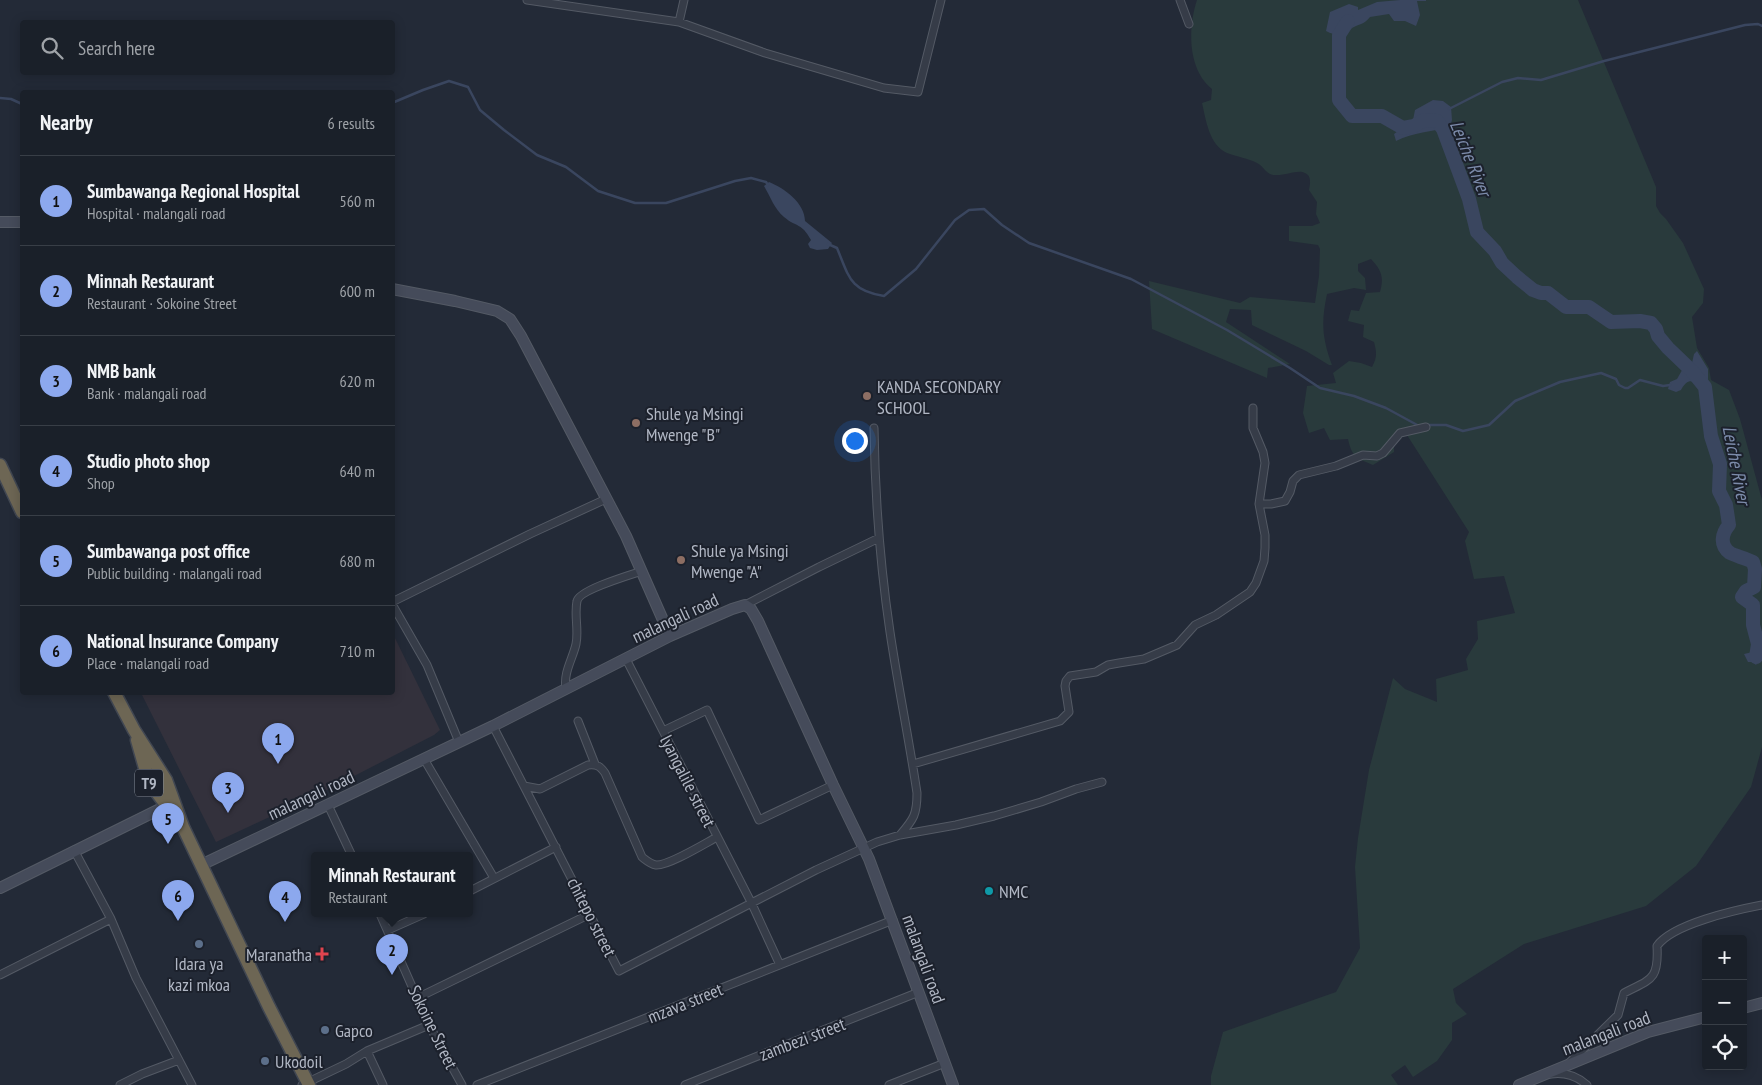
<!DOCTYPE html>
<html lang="en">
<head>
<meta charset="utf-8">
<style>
	:root { --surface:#1a2029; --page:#232831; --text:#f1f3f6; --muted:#9fa3a8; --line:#383e46; --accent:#8ca8ee }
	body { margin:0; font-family:"PT Sans Narrow",sans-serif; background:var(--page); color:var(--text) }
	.controls { position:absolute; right:15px; bottom:15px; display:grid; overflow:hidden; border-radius:5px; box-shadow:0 2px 12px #0003 }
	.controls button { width:45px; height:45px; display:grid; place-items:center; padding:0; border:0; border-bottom:1px solid var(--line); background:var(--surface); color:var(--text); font:25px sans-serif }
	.you { position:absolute; left:854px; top:440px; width:18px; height:18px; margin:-12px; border:4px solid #fff; border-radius:50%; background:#1a73e8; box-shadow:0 0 0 8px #1a73e833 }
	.badge { display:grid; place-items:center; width:32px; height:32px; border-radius:50%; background:var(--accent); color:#111; font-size:16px; font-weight:700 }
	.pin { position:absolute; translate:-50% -41px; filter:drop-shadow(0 1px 2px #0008) }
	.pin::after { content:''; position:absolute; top:26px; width:18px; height:15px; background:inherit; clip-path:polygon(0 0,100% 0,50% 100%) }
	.popup { position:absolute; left:311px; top:852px; width:162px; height:65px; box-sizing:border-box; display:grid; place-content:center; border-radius:5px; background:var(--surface); filter:drop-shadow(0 1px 4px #0005); font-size:16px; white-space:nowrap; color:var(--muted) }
	.popup b { font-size:19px; color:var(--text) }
	.popup::after { content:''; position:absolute; left:50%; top:100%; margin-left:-10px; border:10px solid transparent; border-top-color:var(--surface) }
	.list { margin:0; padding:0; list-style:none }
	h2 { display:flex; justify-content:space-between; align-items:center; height:65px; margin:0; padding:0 20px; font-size:21px }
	h2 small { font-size:16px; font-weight:400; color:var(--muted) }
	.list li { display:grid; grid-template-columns:32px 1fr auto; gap:15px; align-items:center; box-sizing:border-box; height:90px; padding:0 20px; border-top:1px solid var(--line) }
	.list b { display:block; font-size:19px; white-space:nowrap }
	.list p { margin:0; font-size:16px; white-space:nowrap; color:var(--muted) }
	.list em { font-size:16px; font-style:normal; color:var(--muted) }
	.icon { flex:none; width:28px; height:28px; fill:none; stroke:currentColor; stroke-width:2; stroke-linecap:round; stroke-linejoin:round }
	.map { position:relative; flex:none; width:1762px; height:1085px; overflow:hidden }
	.search { position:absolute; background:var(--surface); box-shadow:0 2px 12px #0003; left:20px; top:20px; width:375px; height:55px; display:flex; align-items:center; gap:12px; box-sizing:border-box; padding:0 18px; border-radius:5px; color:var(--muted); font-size:19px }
	.panel { position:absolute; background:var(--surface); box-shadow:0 2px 12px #0003; left:20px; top:90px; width:375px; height:605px; border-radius:5px }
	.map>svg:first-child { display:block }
</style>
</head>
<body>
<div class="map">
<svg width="1762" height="1085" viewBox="0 0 1762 1085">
	<rect width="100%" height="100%" fill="#232a37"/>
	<path fill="#33313c" d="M393,634l47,96 -6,5 -111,57 -107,50 -75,-149 251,-1z"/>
	<path fill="#293a3c" d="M1197,0h381l78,187v19l4,7 6,6 17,24 21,46 -1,14 -11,14 5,31 12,20 2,12 18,10 11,29 22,81v247l-11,40 -55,79 -50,40 -122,38 -71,45 3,14 11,11 -15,9v17l-15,21 -24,16 -8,-12 -14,10 7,10h-187v-9l12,-44 113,-40 24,-44 -5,-81 3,-29 11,-68 24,-92 12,11 32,13 -1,-23 32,-9 -2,-11 12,-20 -1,-18 38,-8 -11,-37 -30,3 -9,-38 4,-9 -62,-97 -13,6v11l-21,13c-17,-7 -21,-8 -25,-26l-18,1 -6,-12 -15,5 -6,-20 4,-27 29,-3 -3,-10 16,-12 12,2 11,4c5,-9 5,-14 2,-25l-11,-5 1,-12 -16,-4 3,-11 8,1 7,-18 14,-1c4,-15 2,-21 -9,-33l-13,5v7l7,7 1,12 -12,-2 -27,6c-6,28 -5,44 5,71h-3l-23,-14 -54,-26 -1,-15 -21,-1 -4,13 64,42 -22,4 -1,10 -115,-49 -3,-48 91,22 10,-6 65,6 4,-27 1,-27 -2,-4 -29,-4v-15h23l8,-3 -4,-9 1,-12 -8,-12c1,-6 3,-14 -4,-17 -7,-4 -20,3 -30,2 -9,0 -11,-9 -18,-12 -9,-5 -20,-6 -30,-10 -18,-8 -21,-33 -25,-50l9,-3 1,-11c-25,-20 -24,-62 -15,-89z"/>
	<path fill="#3a465f" d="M1400,0h26v1h-9l3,14 -4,11 -11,-5h-11l-5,-7 -19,3c-5,6 -7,6 -14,9 -13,6 -14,13 -30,5l4,-19 19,-8 9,3v3l19,-8z
		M1433,100l10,1 8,6 1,13 -2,7c-19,5 -36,5 -54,14l-2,-7 19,-14 2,-10z
		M769,182c15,6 36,21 36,39l27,22 -4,6 -11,1 -7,-2 -2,-4 3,-4c-10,-18 -14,-12 -27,-23 -9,-7 -14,-21 -20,-31z
		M1697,351l11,18v27h-4c-5,-12 -14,-23 -23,-6l-5,2 -8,-3 2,-7 7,-3 8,-14 7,-2 2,-9z
		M1761,650l1,6 -6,9 -3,-3h-5l-4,-8z"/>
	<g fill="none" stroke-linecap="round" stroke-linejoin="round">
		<path stroke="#3a465f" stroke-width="2.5" d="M0,98l11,1 11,5
			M392,103l31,-13 26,-9 19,6 12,23 24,20 33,25 29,12 32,24 37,12h31l69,-22 16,-3 15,4 2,3
			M1449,109l53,-27 16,-4 23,2 63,-19 141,-36 13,-1 4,2
			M828,244l9,4c12,29 13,43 47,48l32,-27 39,-49 14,-10 15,-1 18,16 27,18 102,36 96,51 63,38 30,20 34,8 32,12 33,18 2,-1
			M1427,425h19l17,6 26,-6 26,-24 45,-19 41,-9 15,6 3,6 6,3h3l12,-8 23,6 7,-1"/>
		<path stroke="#3a465f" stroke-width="14" d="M1348,21l-9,14v65l13,16h30l21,12 11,-2 10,-6 13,1 6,8 26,70 8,33 18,19 7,12 15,14 16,13 8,3h7l18,14h23l22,15 29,-1 11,2 5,6 2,7 10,12 24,23 13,16 6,49 9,28 -1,27 7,14 3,20c-7,8 -10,20 1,28 3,2 18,6 23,9l2,7 -1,18 -8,4 -4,6 11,8v20l5,19 -2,13"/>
		<g stroke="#545a65" stroke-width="9">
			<path id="street" d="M527,0l152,22 86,31 119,35 34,4 23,-92
				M1180,0l9,24
				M679,22l5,-22
				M874,428c1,69 6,136 16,204 8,54 19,107 27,161 0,21 -3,26 -17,42
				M1259,504h12l14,-3 5,-9 3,-11 6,-6 37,-9 27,-11 14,1 6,-3 17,-20 26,-6
				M392,602l138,-68 76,-35
				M392,604l35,61 32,77
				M745,605l74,-38 60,-29
				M626,659l125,243 29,63
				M566,688c-3,-15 7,-30 10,-44 3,-14 -2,-29 1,-43 2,-11 53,-26 65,-30
				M578,721l17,43
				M493,726l126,245 197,-101 61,-28 23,-7 56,-10 38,-9 47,-14 35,-13 26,-7
				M663,731l44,-21 52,110 74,-35
				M424,759l70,119
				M913,764l147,-43 9,-9 -4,-26 1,-5 4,-5 26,-4 12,-7 11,-2 25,-4 33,-14 18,-20 21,-10 34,-23 6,-9 8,-22 1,-13v-13l-6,-31 6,-41 -2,-11 -10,-24v-20
				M524,786l16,3 48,-24c9,-1 12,1 17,8l37,84c4,3 8,7 14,8 12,1 48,-21 61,-28
				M328,805l24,51
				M74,850l37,69 25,59 56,107
				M470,891l86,-44
				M380,914l49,111 33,60
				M388,930l36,-16
				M0,975l111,-56
				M417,998l173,-84
				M367,1051l16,34
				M1570,1062l48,-47 6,-22c27,-14 35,-13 33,-47 15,-22 79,-36 105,-41
				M1551,1074c14,-2 26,2 36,11
				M120,1085l22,-11 37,-14
				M302,1085l44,-21 21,-13 62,-26
				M477,1085l416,-165
				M685,1085l234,-93
				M889,1085l56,-22"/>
		</g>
		<g stroke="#545a65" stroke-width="12">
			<path id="secondary" d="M0,222h22
				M392,289l63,12 42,10 13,8 11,17 105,200 44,100
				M201,865l292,-139 177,-90 62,-27 13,-4 6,4 7,12 75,164 36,74 84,226
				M0,888l166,-82
				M1743,1008l19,-5
				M1519,1085l129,-53 58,-15"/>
		</g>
		<g stroke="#414752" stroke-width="15">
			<path id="highway" d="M0,465l22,47
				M114,692l20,38 32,50 17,47 86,180 40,78
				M137,740l12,42 29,39"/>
		</g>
		<use href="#street" stroke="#363c48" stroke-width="7"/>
		<use href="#secondary" stroke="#454b5a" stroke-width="10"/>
		<use href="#highway" stroke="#6d6654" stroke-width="12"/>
	</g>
	<g fill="#8d6e63" stroke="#1c212c" stroke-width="2">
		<circle cx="867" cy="396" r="5"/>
		<circle cx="636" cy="423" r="5"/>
		<circle cx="681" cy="560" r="5"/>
	</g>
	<circle fill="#0f9aa8" stroke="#1c212c" stroke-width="2" cx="989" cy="891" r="5"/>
	<g fill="#5c6f8a" stroke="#1c212c" stroke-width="2">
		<circle cx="199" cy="944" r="5"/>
		<circle cx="325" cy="1030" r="5"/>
		<circle cx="265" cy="1061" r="5"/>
	</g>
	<path fill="#e0444e" stroke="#1c212c" stroke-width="2" d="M319.5 946.5h5v5h5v5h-5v5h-5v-5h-5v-5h5z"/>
	<g text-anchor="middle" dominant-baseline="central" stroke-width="4" stroke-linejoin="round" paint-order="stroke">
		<rect fill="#1c212c" stroke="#848a96" stroke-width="1" x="135" y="769.5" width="28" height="27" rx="4"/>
		<g font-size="16" font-weight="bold" fill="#b1b7c4">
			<text x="149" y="783">T9</text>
		</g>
		<g font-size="18" fill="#b1b7c4" stroke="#1c212c" text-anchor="start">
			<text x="877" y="386">KANDA SECONDARY<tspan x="877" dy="21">SCHOOL</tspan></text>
			<text x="646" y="413">Shule ya Msingi<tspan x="646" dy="21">Mwenge "B"</tspan></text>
			<text x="691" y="550">Shule ya Msingi<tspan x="691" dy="21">Mwenge "A"</tspan></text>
			<text x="999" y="891">NMC</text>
			<text x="312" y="954" text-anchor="end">Maranatha</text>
			<text x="199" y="963" text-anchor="middle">Idara ya<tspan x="199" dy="21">kazi mkoa</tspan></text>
			<text x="335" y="1030">Gapco</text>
			<text x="275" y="1061">Ukodoil</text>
		</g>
		<g font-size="18" fill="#b1b7c4" stroke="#1c212c">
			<text transform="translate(675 618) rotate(-25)">malangali road</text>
			<text transform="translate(688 781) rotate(63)">lyangalile street</text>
			<text transform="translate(311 795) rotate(-25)">malangali road</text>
			<text transform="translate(592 917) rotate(63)">chitepo street</text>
			<text transform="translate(924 959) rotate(70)">malangali road</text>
			<text transform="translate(685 1003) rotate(-22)">mzava street</text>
			<text transform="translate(433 1027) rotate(64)">Sokoine Street</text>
			<text transform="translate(1606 1033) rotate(-21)">malangali road</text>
			<text transform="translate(802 1039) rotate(-21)">zambezi street</text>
		</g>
		<g font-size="19" font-style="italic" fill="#7c8baa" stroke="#1c212c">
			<text transform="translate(1471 158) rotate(68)">Leiche River</text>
			<text transform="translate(1737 465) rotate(79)">Leiche River</text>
		</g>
	</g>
</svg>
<div class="controls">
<button>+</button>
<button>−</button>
<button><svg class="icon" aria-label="locate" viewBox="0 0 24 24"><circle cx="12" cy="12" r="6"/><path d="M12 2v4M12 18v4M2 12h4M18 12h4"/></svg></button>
</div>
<div class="you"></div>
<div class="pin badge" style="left:278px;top:764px">1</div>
<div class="pin badge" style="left:392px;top:975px">2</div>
<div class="popup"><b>Minnah Restaurant</b>Restaurant</div>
<div class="pin badge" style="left:228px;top:813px">3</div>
<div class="pin badge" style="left:285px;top:922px">4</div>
<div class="pin badge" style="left:168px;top:844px">5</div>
<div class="pin badge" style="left:178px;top:921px">6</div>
<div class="search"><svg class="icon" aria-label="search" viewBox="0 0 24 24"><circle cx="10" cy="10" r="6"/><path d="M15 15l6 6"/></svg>Search here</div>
<section class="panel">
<h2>Nearby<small>6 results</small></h2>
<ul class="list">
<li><span class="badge">1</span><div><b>Sumbawanga Regional Hospital</b><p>Hospital · malangali road</p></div><em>560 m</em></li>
<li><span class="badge">2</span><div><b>Minnah Restaurant</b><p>Restaurant · Sokoine Street</p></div><em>600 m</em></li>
<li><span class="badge">3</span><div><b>NMB bank</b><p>Bank · malangali road</p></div><em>620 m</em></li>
<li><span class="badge">4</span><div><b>Studio photo shop</b><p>Shop</p></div><em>640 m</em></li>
<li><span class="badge">5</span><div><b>Sumbawanga post office</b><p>Public building · malangali road</p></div><em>680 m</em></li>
<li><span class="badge">6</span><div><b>National Insurance Company</b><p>Place · malangali road</p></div><em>710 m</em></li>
</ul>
</section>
</div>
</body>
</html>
